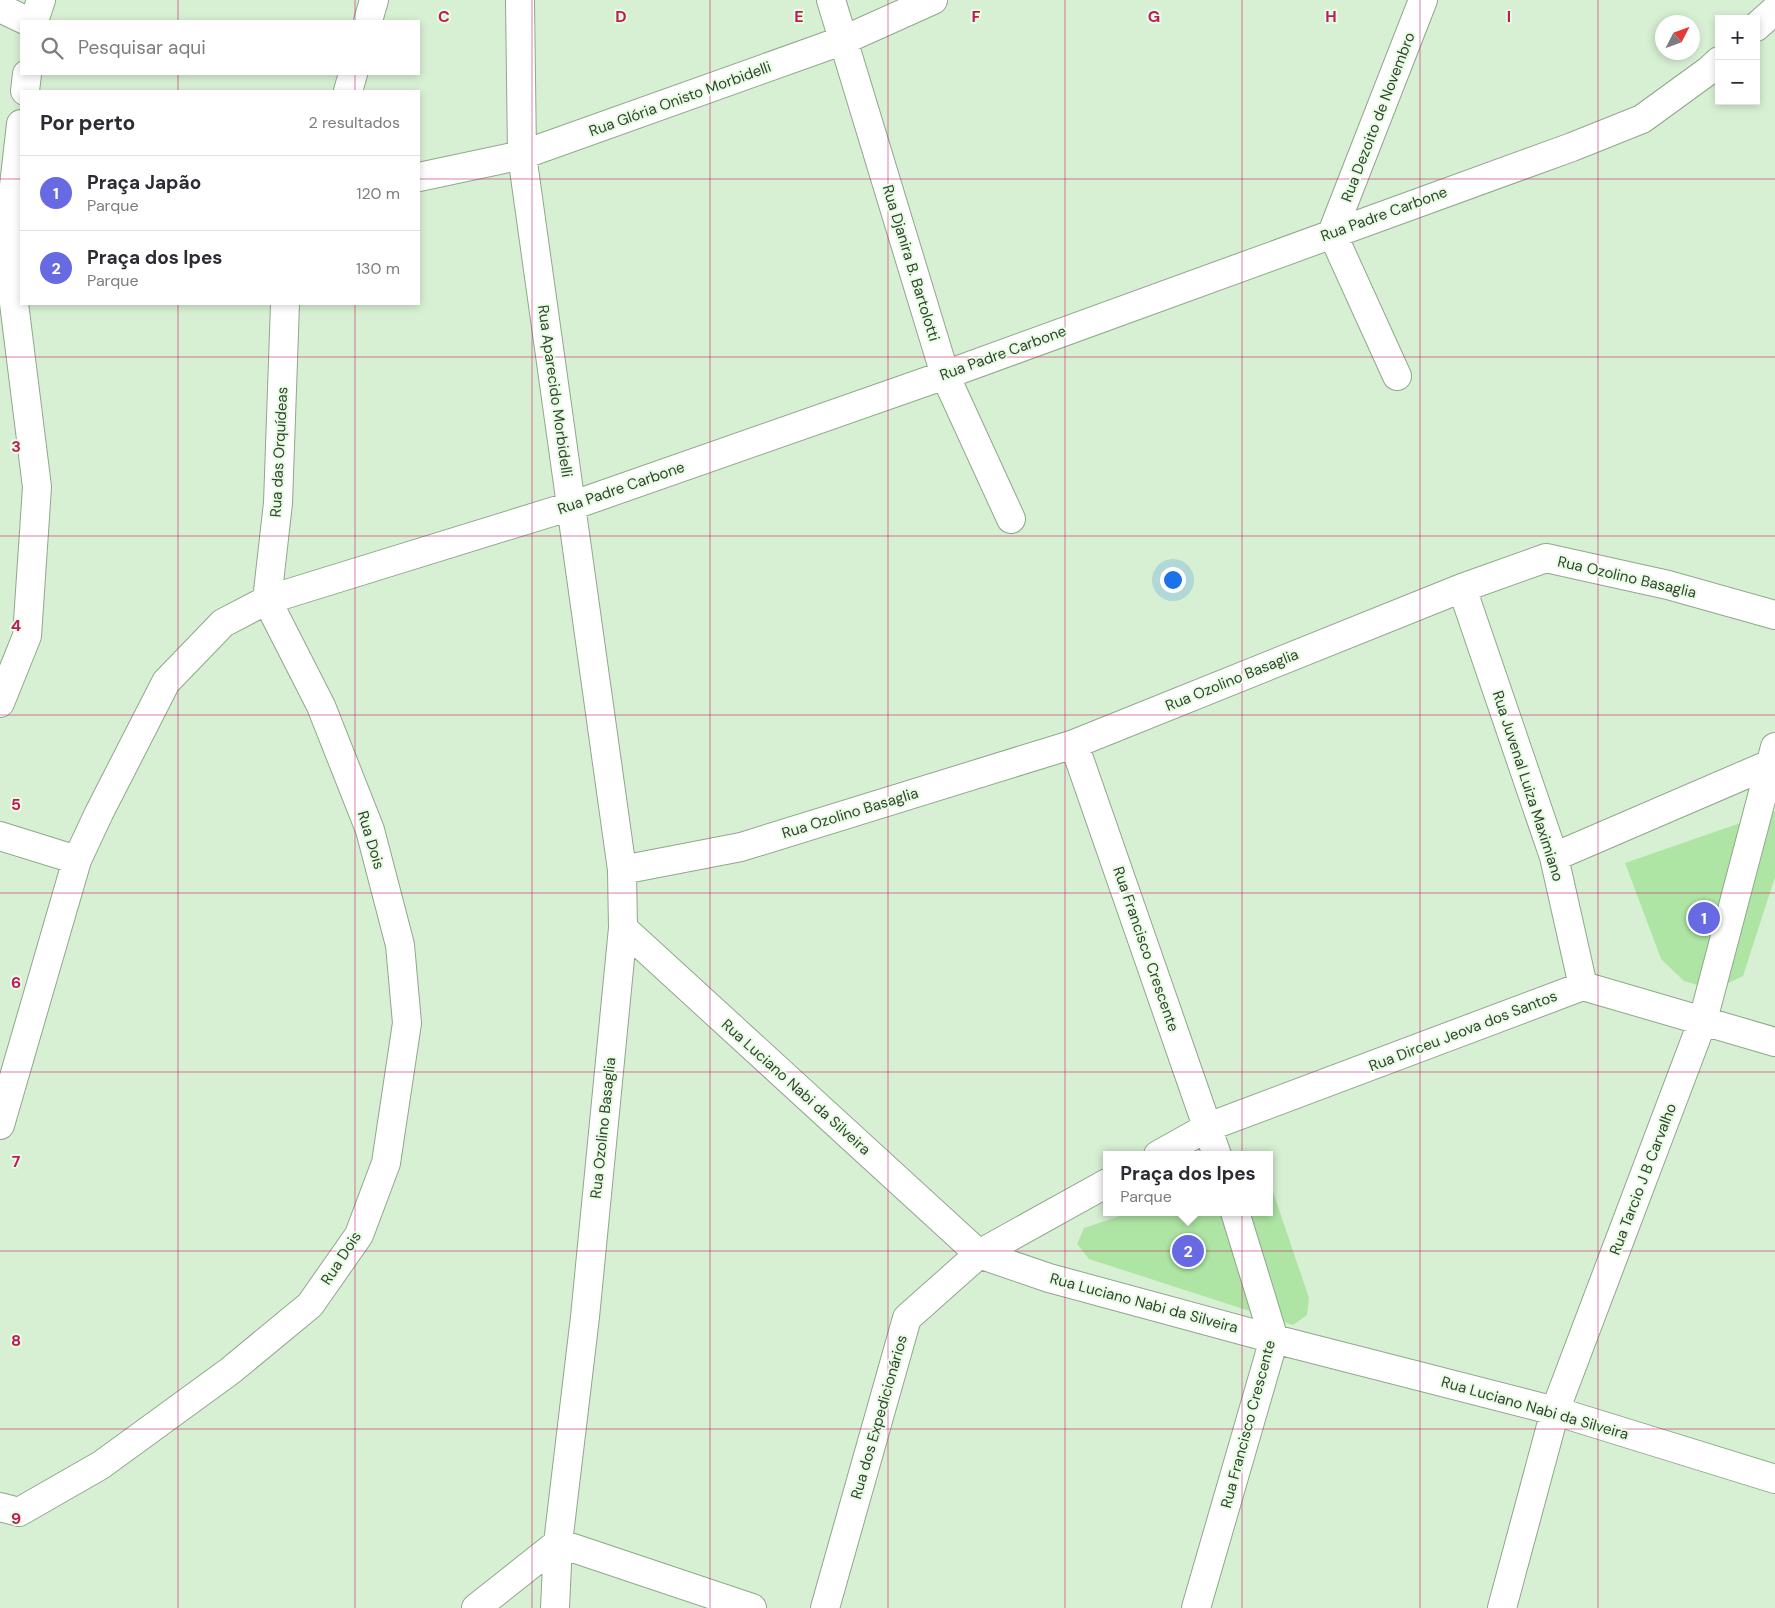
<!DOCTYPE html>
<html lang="pt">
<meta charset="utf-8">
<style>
body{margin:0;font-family:"DM Sans",sans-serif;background:#f2f2f3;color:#2b2b33}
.controls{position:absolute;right:15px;top:15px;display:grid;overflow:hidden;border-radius:0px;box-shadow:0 2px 8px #0003}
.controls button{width:45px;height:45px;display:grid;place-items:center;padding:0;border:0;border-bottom:1px solid #e1e1e2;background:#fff;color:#2b2b33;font:25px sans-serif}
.compass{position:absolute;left:1655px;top:15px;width:45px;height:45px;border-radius:50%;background:#fff;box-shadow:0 2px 8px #0003;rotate:48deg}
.you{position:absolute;left:1172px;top:579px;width:18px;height:18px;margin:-12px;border:4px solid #fff;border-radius:50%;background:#1a73e8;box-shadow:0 0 0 8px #1a73e833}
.badge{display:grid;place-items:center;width:32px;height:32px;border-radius:50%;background:#676ae3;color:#fff;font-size:16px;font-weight:700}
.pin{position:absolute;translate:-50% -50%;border:2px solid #fff;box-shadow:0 1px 5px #0006}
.popup{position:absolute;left:1103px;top:1151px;width:170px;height:65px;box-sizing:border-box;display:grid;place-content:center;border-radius:0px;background:#fff;filter:drop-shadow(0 1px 4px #0005);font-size:16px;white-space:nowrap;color:#7c7c81}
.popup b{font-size:19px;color:#2b2b33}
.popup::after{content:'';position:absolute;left:50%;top:100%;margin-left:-10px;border:10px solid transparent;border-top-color:#fff}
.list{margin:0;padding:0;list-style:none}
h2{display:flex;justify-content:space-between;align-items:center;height:65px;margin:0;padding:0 20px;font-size:21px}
h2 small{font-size:16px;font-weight:400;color:#7c7c81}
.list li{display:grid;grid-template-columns:32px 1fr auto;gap:15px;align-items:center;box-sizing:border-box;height:75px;padding:0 20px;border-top:1px solid #e1e1e2}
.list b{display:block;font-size:19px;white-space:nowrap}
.list p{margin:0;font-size:16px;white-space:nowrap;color:#7c7c81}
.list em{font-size:16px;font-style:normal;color:#7c7c81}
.icon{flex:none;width:28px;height:28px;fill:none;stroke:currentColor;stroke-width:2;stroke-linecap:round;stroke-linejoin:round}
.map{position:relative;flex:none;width:1775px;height:1608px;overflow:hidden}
.search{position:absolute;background:#fff;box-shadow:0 2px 8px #0003;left:20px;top:20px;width:400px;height:55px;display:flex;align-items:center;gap:12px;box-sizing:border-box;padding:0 18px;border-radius:0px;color:#7c7c81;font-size:19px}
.panel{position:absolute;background:#fff;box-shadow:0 2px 8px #0003;left:20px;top:90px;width:400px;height:215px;border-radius:0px}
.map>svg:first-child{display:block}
.green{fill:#aee5a4}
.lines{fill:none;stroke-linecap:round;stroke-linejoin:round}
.minor-casing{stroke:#90a78c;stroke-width:30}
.minor{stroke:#fff;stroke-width:28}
.grid{fill:none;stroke:#c2185b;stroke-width:1;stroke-opacity:0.55}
.labels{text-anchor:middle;stroke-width:4;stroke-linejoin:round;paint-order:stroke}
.street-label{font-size:15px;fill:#374035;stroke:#e5fde0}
.grid-label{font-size:16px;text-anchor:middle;font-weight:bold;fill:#c2185b;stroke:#e5fde0;stroke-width:4;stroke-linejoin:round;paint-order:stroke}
</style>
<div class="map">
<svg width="1775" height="1608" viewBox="0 0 1775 1608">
<rect width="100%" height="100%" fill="#d7f0d3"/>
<path class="green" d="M 1775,811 L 1775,877 L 1743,976 L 1714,990 L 1684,981 L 1661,959 L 1625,863 Z
M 1269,1185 L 1271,1186 L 1309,1298 L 1307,1315 L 1293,1325 L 1089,1259 L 1077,1244 L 1084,1228 L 1132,1212 L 1269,1212 Z"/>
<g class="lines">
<defs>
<path id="minor" d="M 520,0 L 522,155 L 622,870 L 623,928 L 585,1317 L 558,1543 L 555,1608
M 831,0 L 945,375 L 1011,519
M 0,8 L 27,21
M 34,21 L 41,0
M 368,21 L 374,0
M 1756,27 L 1775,10
M 25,91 L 27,74
M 348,91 L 353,74
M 419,177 L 522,155 L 844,40 L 933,0
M 1397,376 L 1332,233 L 1423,0
M 1462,588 L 1554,857 L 1583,986
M 267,600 L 278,503 L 285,304
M 0,703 L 27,636 L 37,487 L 7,247 L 21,124
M 1074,744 L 1217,1155
M 0,836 L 77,860
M 1554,857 L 1770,764
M 622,870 L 741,847 L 1074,744 L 1462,588 L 1546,558 L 1668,585 L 1775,615
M 623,928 L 979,1254 L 1049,1278 L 1274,1339 L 1555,1411 L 1775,1479
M 0,1125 L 77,860 L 99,813 L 166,682 L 223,623 L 267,600 L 571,506 L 945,375 L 1572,147 L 1642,119 L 1708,71 L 1719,61
M 1158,1155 L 1208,1127 L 1583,986 L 1775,1042
M 0,1507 L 19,1512 L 101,1465 L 230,1371 L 310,1305 L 359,1235 L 386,1163 L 407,1023 L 400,945 L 370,830 L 321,706 L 267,600
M 476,1608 L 558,1543 L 752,1608
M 825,1608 L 907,1318 L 979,1254 L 1107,1183
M 1196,1608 L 1274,1339 L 1235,1212
M 1502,1608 L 1555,1411 L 1703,1020 L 1775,747"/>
</defs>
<use href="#minor" class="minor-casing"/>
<use href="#minor" class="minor"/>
</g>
<path class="grid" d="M 178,0 L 178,21M 355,0 L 355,21M 532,0 L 532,1608M 710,0 L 710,1608M 888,0 L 888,1608M 1065,0 L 1065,1608M 1242,0 L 1242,1608M 1420,0 L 1420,1608M 1598,0 L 1598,1608M 178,74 L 178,91M 355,74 L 355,91M 0,179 L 21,179M 419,179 L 1775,179M 178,304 L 178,1608M 355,304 L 355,1608M 0,357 L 1775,357M 0,536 L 1775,536M 0,715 L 1775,715M 0,893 L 1775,893M 0,1072 L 1775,1072M 0,1251 L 1775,1251M 0,1429 L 1775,1429"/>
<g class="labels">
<g class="street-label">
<text transform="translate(680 99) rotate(-20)" y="5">Rua Glória Onisto Morbidelli</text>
<text transform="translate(1378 117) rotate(-69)" y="5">Rua Dezoito de Novembro</text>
<text transform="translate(1384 214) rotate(-20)" y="5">Rua Padre Carbone</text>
<text transform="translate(911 263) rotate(73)" y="5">Rua Djanira B. Bartolotti</text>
<text transform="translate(1003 353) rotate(-20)" y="5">Rua Padre Carbone</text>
<text transform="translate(555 391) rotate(82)" y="5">Rua Aparecido Morbidelli</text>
<text transform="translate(279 452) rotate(-87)" y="5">Rua das Orquídeas</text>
<text transform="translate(621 488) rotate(-19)" y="5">Rua Padre Carbone</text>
<text transform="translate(1627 577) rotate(13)" y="5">Rua Ozolino Basaglia</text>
<text transform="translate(1232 680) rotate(-22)" y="5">Rua Ozolino Basaglia</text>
<text transform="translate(1528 786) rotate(72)" y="5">Rua Juvenal Luiza Maximiano</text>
<text transform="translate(850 813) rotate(-17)" y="5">Rua Ozolino Basaglia</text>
<text transform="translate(371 840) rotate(73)" y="5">Rua Dois</text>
<text transform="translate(1146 949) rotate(71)" y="5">Rua Francisco Crescente</text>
<text transform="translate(1463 1031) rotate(-21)" y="5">Rua Dirceu Jeova dos Santos</text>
<text transform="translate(796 1087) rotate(42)" y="5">Rua Luciano Nabi da Silveira</text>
<text transform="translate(603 1128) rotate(-84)" y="5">Rua Ozolino Basaglia</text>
<text transform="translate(1643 1179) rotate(-69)" y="5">Rua Tarcio J B Carvalho</text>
<text transform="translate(341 1258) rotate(-57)" y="5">Rua Dois</text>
<text transform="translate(1144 1303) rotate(15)" y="5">Rua Luciano Nabi da Silveira</text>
<text transform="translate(1535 1408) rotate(16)" y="5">Rua Luciano Nabi da Silveira</text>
<text transform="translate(879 1417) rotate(-74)" y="5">Rua dos Expedicionários</text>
<text transform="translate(1248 1424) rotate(-75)" y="5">Rua Francisco Crescente</text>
</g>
</g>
<g class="grid-label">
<text x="444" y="22">C</text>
<text x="621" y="22">D</text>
<text x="799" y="22">E</text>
<text x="976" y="22">F</text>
<text x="1154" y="22">G</text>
<text x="1331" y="22">H</text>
<text x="1509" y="22">I</text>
<text x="16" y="452">3</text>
<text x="16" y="631">4</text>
<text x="16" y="810">5</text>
<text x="16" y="988">6</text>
<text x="16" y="1167">7</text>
<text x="16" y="1346">8</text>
<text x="16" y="1524">9</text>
</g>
</svg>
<div class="controls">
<button>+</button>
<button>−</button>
</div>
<svg class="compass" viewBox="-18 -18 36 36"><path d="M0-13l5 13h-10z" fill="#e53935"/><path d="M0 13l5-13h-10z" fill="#7c7c81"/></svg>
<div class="you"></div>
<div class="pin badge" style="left:1704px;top:918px">1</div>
<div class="pin badge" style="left:1188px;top:1251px">2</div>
<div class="popup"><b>Praça dos Ipes</b>Parque</div>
<div class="search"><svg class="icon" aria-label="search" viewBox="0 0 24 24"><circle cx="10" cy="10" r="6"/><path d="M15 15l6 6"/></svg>Pesquisar aqui</div>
<section class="panel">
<h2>Por perto<small>2 resultados</small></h2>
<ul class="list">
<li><span class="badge">1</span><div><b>Praça Japão</b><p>Parque</p></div><em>120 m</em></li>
<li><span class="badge">2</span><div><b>Praça dos Ipes</b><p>Parque</p></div><em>130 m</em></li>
</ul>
</section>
</div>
